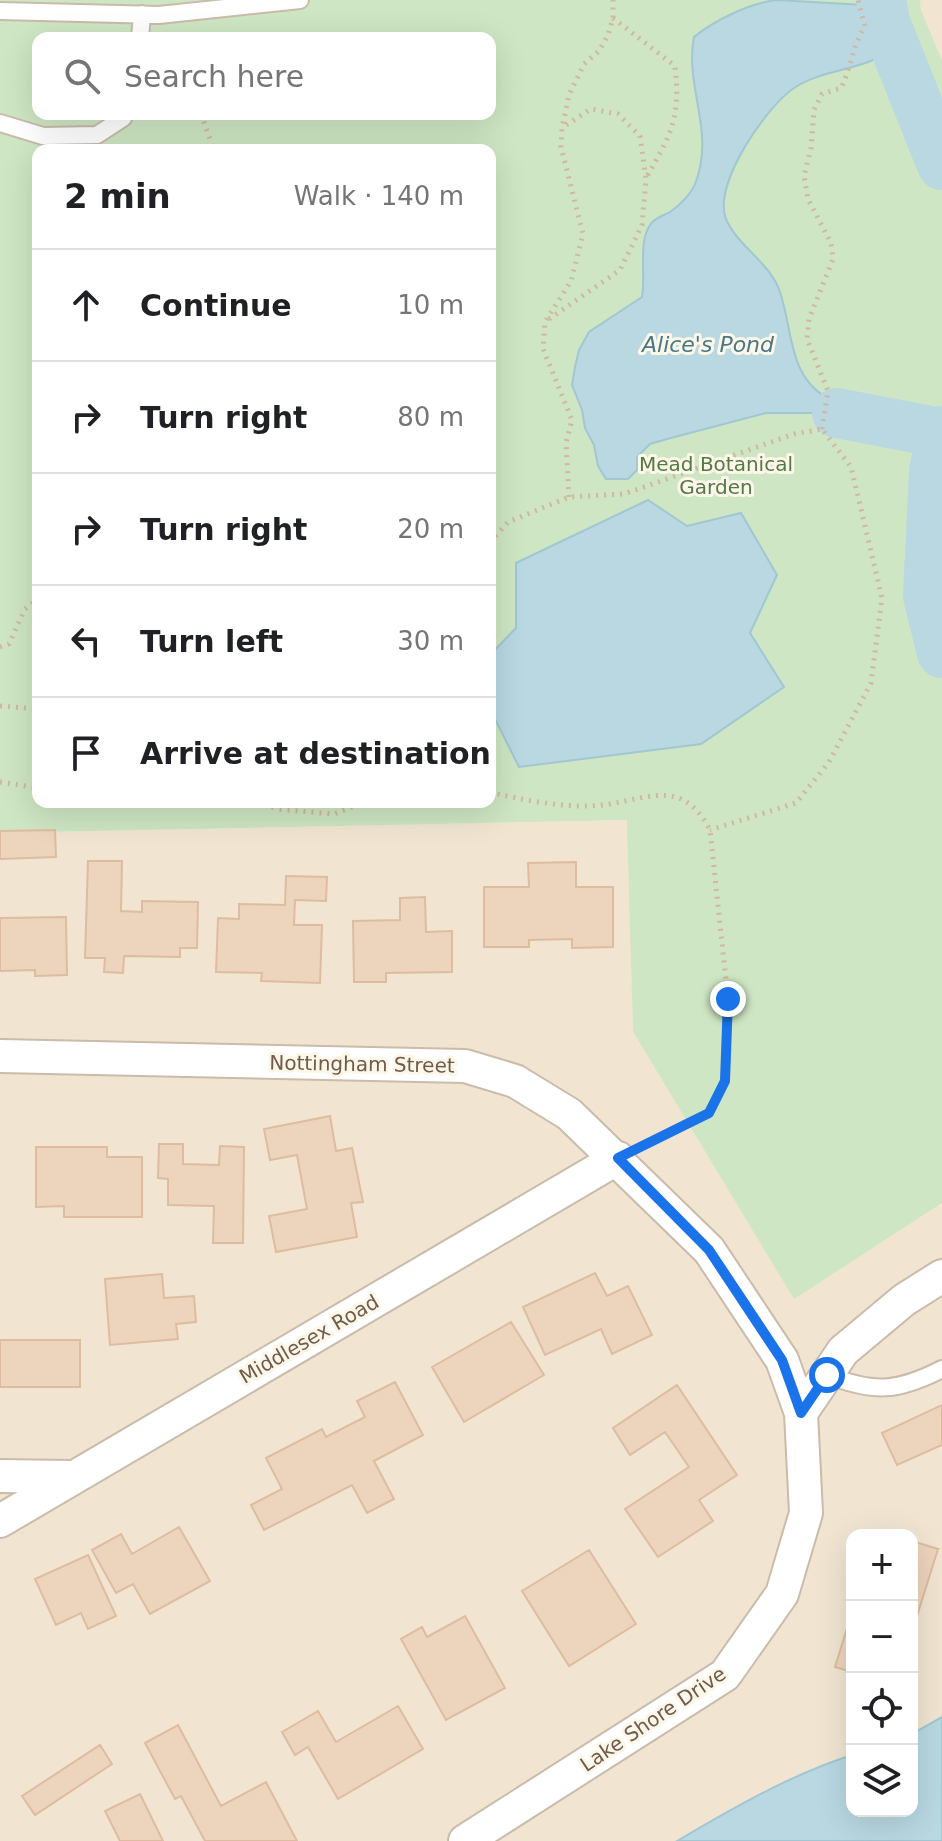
<!DOCTYPE html>
<meta charset="utf-8">
<style>
body{margin:0;font-family:"DejaVu Sans",sans-serif;background:#f2f2f2;color:#202124}
.controls{position:absolute;right:24px;bottom:24px;display:grid;overflow:hidden;border-radius:16px;box-shadow:0 8px 32px #0002}
.controls button{width:72px;height:72px;display:grid;place-items:center;padding:0;border:0;border-bottom:2px solid #e0e0e0;background:#fff;color:#202124;font:40px sans-serif}
.stop{position:absolute;width:24px;height:24px;margin:-18px;border:6px solid #1a73e8;border-radius:50%;background:#fff}
.stop.end{background:#1a73e8;border-color:#fff;box-shadow:0 2px 8px #0008}
.list{margin:0;padding:0;list-style:none}
h2{display:flex;justify-content:space-between;align-items:center;height:104px;margin:0;padding:0 32px;font-size:34px}
h2 small{font-size:26px;font-weight:400;color:#757577}
.list li{display:grid;grid-template-columns:52px 1fr auto;gap:24px;align-items:center;box-sizing:border-box;height:112px;padding:0 32px;border-top:2px solid #e0e0e0}
.list b{display:block;font-size:30px;white-space:nowrap}
.list em{font-size:26px;font-style:normal;color:#757577}
.icon{flex:none;width:44px;height:44px;fill:none;stroke:currentColor;stroke-width:2;stroke-linecap:round;stroke-linejoin:round}
.map{position:relative;flex:none;width:942px;height:1841px;overflow:hidden}
.search{position:absolute;background:#fff;box-shadow:0 8px 32px #0002;left:32px;top:32px;width:464px;height:88px;display:flex;align-items:center;gap:20px;box-sizing:border-box;padding:0 28px;border-radius:16px;color:#757577;font-size:30px}
.panel{position:absolute;background:#fff;box-shadow:0 8px 32px #0002;left:32px;top:144px;width:464px;height:664px;border-radius:16px}
.map>svg:first-child{display:block}
.residential{fill:#f1e5d2;fill-rule:evenodd}
.green{fill:#cee6c3;fill-rule:evenodd}
.water{fill:#b9d8e2;stroke:#a0c7d2;stroke-width:2}
.lines{fill:none;stroke-linecap:round;stroke-linejoin:round}
.river{stroke:#b9d8e2;stroke-width:50}
.building{fill:#edd4bd;stroke:#debc9f;stroke-width:2}
.lane-casing{stroke:#cabbaa;stroke-width:20}
.street-casing{stroke:#cabbaa;stroke-width:36}
.path{stroke:#d1b7a0;stroke-width:5;stroke-dasharray:2 6;stroke-linecap:butt}
.lane{stroke:#fff;stroke-width:16}
.street{stroke:#fff;stroke-width:32}
.route{stroke:#1a73e8;stroke-width:10}
.labels{text-anchor:middle;stroke-width:6;stroke-linejoin:round;paint-order:stroke}
.park-label{font-size:20px;fill:#537a47;stroke:#fdf7e9}
.street-label{font-size:20px;fill:#705b4b;stroke:#fdf7e9}
.water-label{font-size:22px;font-style:italic;fill:#4b7888;stroke:#fdf7e9}
</style>
<div class="map">
<svg width="942" height="1841" viewBox="0 0 942 1841">
<rect width="100%" height="100%" fill="#faf3e3"/>
<path class="residential" d="M 920,0 L 942,0 L 942,60 L 921,10 Z
M 628,820 L 633,1032 L 794,1298 L 942,1203 L 942,1841 L 0,1841 L 0,833 ZM 852,1535 L 912,1535 L 912,1811 L 852,1811 Z"/>
<path class="green" d="M 0,0 L 920,0 L 921,10 L 942,60 L 942,1203 L 794,1299 L 633,1032 L 627,820 L 0,833 ZM 38,38 L 490,38 L 490,114 L 38,114 ZM 38,150 L 490,150 L 490,802 L 38,802 Z"/>
<path class="water" d="M 777,0 L 882,6 L 895,47 C 864,72 826,67 794,88 C 766,107 712,185 726,219 C 738,247 770,262 780,292 C 794,334 787,379 834,402 L 837,413 L 766,413 L 667,439 L 650,444 L 637,457 L 637,470 L 628,479 L 606,479 L 598,466 L 594,445 L 585,428 L 582,410 L 572,385 L 575,367 L 579,350 L 589,332 L 642,297 C 646,275 638,242 650,225 C 655,217 663,216 670,212 C 679,206 691,194 695,184 C 716,132 684,86 694,37 C 715,20 750,3 777,0 Z
M 648,500 L 687,526 L 741,513 L 777,575 L 750,633 L 784,687 L 701,744 L 519,767 L 490,709 L 490,655 L 516,628 L 516,563 Z
M 942,1717 L 942,1841 L 677,1841 C 733,1808 790,1775 852,1755 L 852,1811 L 912,1811 L 912,1734 Z"/>
<g class="lines">
<path class="river" d="M 881,0 L 885,22 L 942,165
M 837,413 L 941,433
M 942,431 L 934,471 L 928,596 L 942,653"/>
</g>
<path class="building" d="M 55,830 L 56,857 L 0,859 L 0,831 Z
M 88,861 L 122,861 L 121,911 L 142,912 L 142,901 L 198,902 L 197,948 L 180,948 L 180,957 L 124,956 L 123,973 L 104,972 L 105,958 L 85,958 Z
M 576,862 L 576,887 L 613,887 L 613,947 L 572,948 L 572,939 L 529,940 L 529,947 L 484,947 L 484,887 L 529,887 L 528,863 Z
M 286,876 L 327,877 L 326,901 L 295,900 L 294,925 L 322,925 L 320,983 L 261,981 L 262,973 L 216,972 L 218,918 L 239,919 L 239,904 L 285,905 Z
M 425,897 L 426,932 L 452,931 L 452,972 L 386,973 L 386,982 L 354,982 L 353,921 L 400,920 L 400,898 Z
M 66,917 L 67,975 L 35,976 L 35,970 L 0,971 L 0,918 Z
M 330,1116 L 336,1151 L 352,1148 L 363,1202 L 351,1203 L 357,1237 L 276,1252 L 269,1216 L 307,1209 L 297,1155 L 270,1160 L 264,1129 Z
M 159,1144 L 183,1144 L 183,1164 L 219,1165 L 220,1146 L 244,1147 L 243,1243 L 213,1243 L 214,1206 L 168,1205 L 168,1179 L 158,1178 Z
M 36,1147 L 107,1147 L 107,1157 L 142,1157 L 142,1217 L 64,1217 L 64,1206 L 36,1207 Z
M 595,1273 L 607,1296 L 628,1286 L 652,1335 L 612,1354 L 601,1329 L 545,1355 L 523,1307 Z
M 162,1274 L 164,1298 L 194,1296 L 196,1322 L 176,1324 L 178,1339 L 110,1345 L 105,1279 Z
M 511,1322 L 544,1375 L 464,1422 L 432,1367 Z
M 0,1340 L 80,1340 L 80,1387 L 0,1387 Z
M 395,1382 L 423,1435 L 374,1461 L 394,1499 L 367,1513 L 352,1485 L 264,1530 L 251,1505 L 282,1489 L 266,1458 L 322,1429 L 326,1437 L 365,1417 L 357,1401 Z
M 677,1385 L 737,1475 L 699,1500 L 713,1521 L 658,1557 L 625,1509 L 689,1467 L 665,1432 L 630,1455 L 613,1428 Z
M 942,1405 L 942,1445 L 897,1465 L 882,1433 Z
M 179,1527 L 210,1581 L 150,1614 L 133,1584 L 116,1593 L 92,1550 L 121,1534 L 132,1554 Z
M 912,1541 L 938,1549 L 912,1632 Z
M 589,1550 L 636,1624 L 569,1666 L 522,1591 Z
M 88,1555 L 116,1616 L 88,1629 L 81,1613 L 56,1625 L 35,1579 Z
M 852,1612 L 852,1672 L 835,1667 Z
M 465,1616 L 505,1688 L 446,1720 L 401,1639 L 422,1627 L 427,1637 Z
M 398,1706 L 423,1749 L 338,1799 L 308,1747 L 295,1755 L 282,1732 L 318,1711 L 336,1742 Z
M 178,1725 L 221,1806 L 266,1782 L 297,1841 L 205,1841 L 181,1796 L 175,1799 L 145,1743 Z
M 100,1745 L 112,1764 L 35,1815 L 22,1796 Z
M 140,1794 L 163,1841 L 120,1841 L 105,1811 Z"/>
<g class="lines">
<defs>
<path id="lane" d="M 0,11 L 159,15 L 300,0
M 140,38 L 142,14
M 0,123 L 43,136 L 97,135 L 123,118 L 125,114
M 827,1375 C 874,1393 897,1392 942,1369"/>
<path id="street" d="M 0,1056 L 465,1066 L 515,1081 L 569,1114 L 709,1250 L 782,1360 L 801,1413 L 806,1513 L 782,1594 L 725,1675 L 465,1841
M 801,1413 L 843,1351 L 904,1300 L 942,1276
M 0,1476 L 72,1477
M 0,1521 L 618,1158"/>
</defs>
<use href="#lane" class="lane-casing"/>
<use href="#street" class="street-casing"/>
<path class="path" d="M 613,18 L 675,66 C 681,117 671,135 646,178
M 201,114 L 214,150
M 549,319 L 620,270 L 642,225 L 646,179 L 640,136 L 618,114 L 591,109 L 563,127
M 822,429 L 828,391 L 807,339 L 809,319 L 833,259 L 831,243 L 808,199 L 804,176 L 811,148 L 814,110 L 822,94 L 841,88 C 852,66 851,49 865,26 L 858,0
M 569,497 L 566,443 L 572,420 L 543,349 L 545,322 L 571,281 L 583,234 L 561,147 L 562,128 L 569,95 L 584,64 L 599,51 L 608,35 L 613,18 L 613,0
M 490,542 L 508,522 L 569,497 L 624,494 L 794,434 L 822,429 L 851,467 L 882,598 L 871,683 L 829,762 L 796,803 L 710,830
M 0,647 L 9,644 L 25,609 L 38,599
M 0,706 L 38,709
M 0,782 L 38,788
M 490,792 C 516,799 562,807 589,806 C 640,805 679,771 710,830 L 728,999 L 725,1081 L 709,1113 L 644,1146
M 266,802 L 275,809 L 334,814 L 365,802"/>
<use href="#lane" class="lane"/>
<use href="#street" class="street"/>
</g>
<g class="lines">
<path class="route" d="M 728,999 L 725,1081 L 709,1113 L 618,1158 L 709,1250 L 782,1360 L 801,1413 L 827,1375"/>
</g>
<g class="labels">
<g class="park-label">
<text x="716" y="471">Mead Botanical<tspan x="716" dy="23">Garden</tspan></text>
</g>
<g class="street-label">
<text transform="translate(362 1064) rotate(1)" y="7">Nottingham Street</text>
<text transform="translate(309 1339) rotate(-30)" y="7">Middlesex Road</text>
<text transform="translate(653 1719) rotate(-34)" y="7">Lake Shore Drive</text>
</g>
<g class="water-label">
<text x="708" y="352">Alice's Pond</text>
</g>
</g>
</svg>
<div class="controls">
<button>+</button>
<button>−</button>
<button><svg class="icon" aria-label="locate" viewBox="0 0 24 24"><circle cx="12" cy="12" r="6"/><path d="M12 2v4M12 18v4M2 12h4M18 12h4"/></svg></button>
<button><svg class="icon" aria-label="layers" viewBox="0 0 24 24"><path d="M12 4l9 5-9 5-9-5zM3 14l9 5 9-5"/></svg></button>
</div>
<div class="stop" style="left:827px;top:1375px"></div>
<div class="stop end" style="left:728px;top:999px"></div>
<div class="search"><svg class="icon" aria-label="search" viewBox="0 0 24 24"><circle cx="10" cy="10" r="6"/><path d="M15 15l6 6"/></svg>Search here</div>
<section class="panel">
<h2>2 min<small>Walk · 140 m</small></h2>
<ul class="list">
<li><svg class="icon" aria-label="ahead" viewBox="0 0 24 24"><path d="M12 20V5M6 11l6-6 6 6"/></svg><div><b>Continue</b></div><em>10 m</em></li>
<li><svg class="icon" aria-label="right" viewBox="0 0 24 24"><path d="M7 20v-9h11M14 6l5 5-5 5"/></svg><div><b>Turn right</b></div><em>80 m</em></li>
<li><svg class="icon" aria-label="right" viewBox="0 0 24 24"><path d="M7 20v-9h11M14 6l5 5-5 5"/></svg><div><b>Turn right</b></div><em>20 m</em></li>
<li><svg class="icon" aria-label="left" viewBox="0 0 24 24"><path d="M17 20v-9H6M10 6l-5 5 5 5"/></svg><div><b>Turn left</b></div><em>30 m</em></li>
<li><svg class="icon" aria-label="arrive" viewBox="0 0 24 24"><path d="M6 21V4h12l-3 4 3 4H6"/></svg><div><b>Arrive at destination</b></div></li>
</ul>
</section>
</div>
